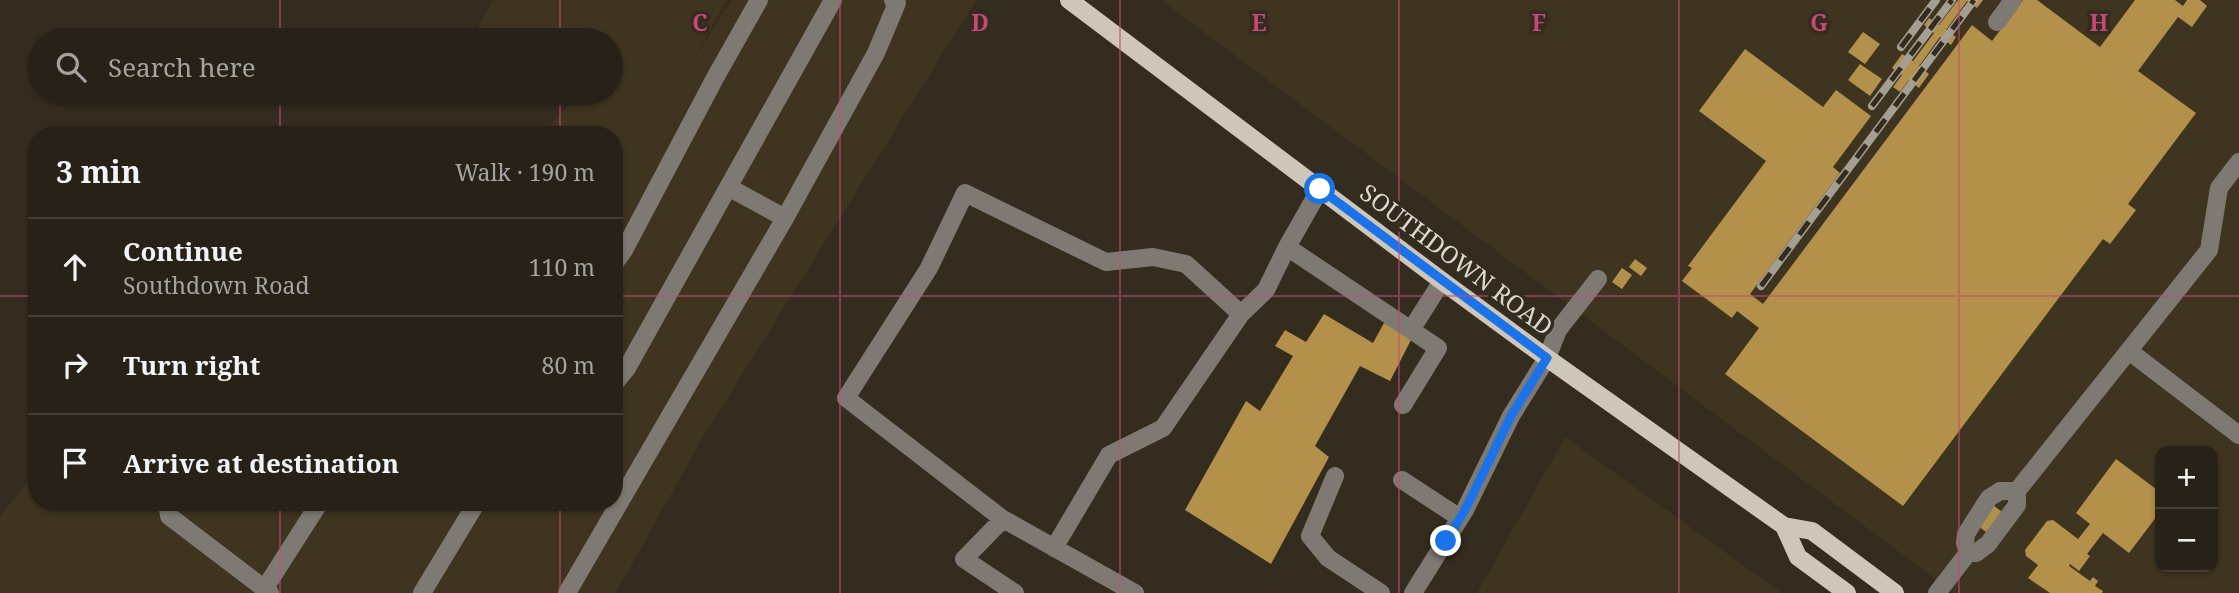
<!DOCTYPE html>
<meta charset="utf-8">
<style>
body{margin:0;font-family:"Noto Serif",serif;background:#2f2920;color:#f1f3f6}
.controls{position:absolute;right:21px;bottom:21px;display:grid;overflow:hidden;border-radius:14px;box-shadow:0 2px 5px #0004}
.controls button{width:63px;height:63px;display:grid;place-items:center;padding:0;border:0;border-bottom:2px solid #433e36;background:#272117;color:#f1f3f6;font:35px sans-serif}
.stop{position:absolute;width:21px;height:21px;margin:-16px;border:5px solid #1a73e8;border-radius:50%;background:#fff}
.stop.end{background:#1a73e8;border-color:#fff;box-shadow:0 2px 7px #0008}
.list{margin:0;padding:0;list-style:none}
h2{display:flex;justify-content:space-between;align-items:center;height:91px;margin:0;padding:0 28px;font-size:30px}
h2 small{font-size:23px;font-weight:400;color:#a4a3a1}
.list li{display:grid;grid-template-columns:46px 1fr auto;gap:21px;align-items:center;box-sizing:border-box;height:98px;padding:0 28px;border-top:2px solid #433e36}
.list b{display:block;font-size:26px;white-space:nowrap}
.list p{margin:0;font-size:23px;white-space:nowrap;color:#a4a3a1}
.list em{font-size:23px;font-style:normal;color:#a4a3a1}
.icon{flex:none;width:38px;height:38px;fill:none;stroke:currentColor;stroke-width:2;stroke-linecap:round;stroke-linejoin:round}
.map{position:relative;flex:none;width:2239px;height:593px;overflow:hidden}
.search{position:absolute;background:#272117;box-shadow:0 2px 5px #0004;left:28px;top:28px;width:595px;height:77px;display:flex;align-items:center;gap:18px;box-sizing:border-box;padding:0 24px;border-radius:38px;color:#a4a3a1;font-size:26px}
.panel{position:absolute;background:#272117;box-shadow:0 2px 5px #0004;left:28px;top:126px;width:595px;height:385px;border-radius:28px}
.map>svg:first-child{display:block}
.built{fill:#3e341f;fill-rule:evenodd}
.building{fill:#b4914a}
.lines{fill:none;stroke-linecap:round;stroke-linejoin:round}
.minor{stroke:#7e7a73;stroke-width:18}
.major{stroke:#cec6b8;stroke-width:18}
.rail-casing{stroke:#a49e93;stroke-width:8}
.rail{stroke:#342c1f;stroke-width:5;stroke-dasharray:16;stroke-linecap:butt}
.route{stroke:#1a73e8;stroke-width:9}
.grid{fill:none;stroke:#c94878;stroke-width:2;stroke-opacity:0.55}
.labels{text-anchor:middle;stroke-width:7;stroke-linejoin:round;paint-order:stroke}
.street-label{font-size:24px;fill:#ded9d0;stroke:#342c1f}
.grid-label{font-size:23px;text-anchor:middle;font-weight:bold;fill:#c94878;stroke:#342c1f;stroke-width:7;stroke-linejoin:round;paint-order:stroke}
</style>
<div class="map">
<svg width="2239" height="593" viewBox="0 0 2239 593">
<rect width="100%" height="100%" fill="#342c1f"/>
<path class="built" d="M 493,0 L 727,0 L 691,64 L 731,0 L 976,0 L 703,437 L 616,593 L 0,593 L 0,516 L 37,470 L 37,502 L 614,502 L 614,135 L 541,135 L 575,98 L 566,93 L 611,93 L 611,40 L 471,40 Z
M 1161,0 L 2239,0 L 2239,593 L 1954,593 ZM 2160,451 L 2213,451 L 2213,567 L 2160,567 Z
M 1565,437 L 1782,593 L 1477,593 Z"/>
<path class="building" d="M 1958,0 L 1983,0 L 1977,8 L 1967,1 L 1946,30 L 1956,37 L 1951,45 L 1940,37 L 1919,66 L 1929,74 L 1919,88 L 1909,80 L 1900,92 L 1893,87 L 1902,75 L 1892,68 L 1902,54 L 1913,61 L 1934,33 L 1924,25 L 1929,18 L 1939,25 Z
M 2023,0 L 2037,0 L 2100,47 L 2135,0 L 2175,0 L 2183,6 L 2187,0 L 2200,0 L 2207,6 L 2192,27 L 2178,17 L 2138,71 L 2196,113 L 2128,204 L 2136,210 L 2110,244 L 2103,239 L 1903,506 L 1725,374 L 1759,328 L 1737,311 L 1732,318 L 1682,281 L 1692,268 L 1688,266 L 1766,161 L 1699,111 L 1745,49 L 1823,107 L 1836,90 L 1871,116 L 1833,167 L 1840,173 L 1750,294 L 1763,304 L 1972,25 L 1992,41 Z
M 1863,32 L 1880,44 L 1865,64 L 1848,52 Z
M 1860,64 L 1882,79 L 1870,96 L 1848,80 Z
M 1635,259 L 1647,268 L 1641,276 L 1629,267 Z
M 1622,268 L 1632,275 L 1622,289 L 1612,282 Z
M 1324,314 L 1373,343 L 1384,323 L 1412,338 L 1390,381 L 1360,366 L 1315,446 L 1329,457 L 1271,564 L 1185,510 L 1246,401 L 1260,411 L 1293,356 L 1275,346 L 1285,330 L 1306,342 Z
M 2116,459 L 2160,492 L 2160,512 L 2129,553 L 2103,533 L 2087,554 L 2090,556 L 2079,571 L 2070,564 L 2069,566 L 2090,581 L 2093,577 L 2098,581 L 2095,586 L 2103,591 L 2102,593 L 2050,593 L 2028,578 L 2038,565 L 2026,556 L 2025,550 L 2047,521 L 2053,520 L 2078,539 L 2090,524 L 2076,513 Z
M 1993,505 L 2002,512 L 1986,532 L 1977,525 Z"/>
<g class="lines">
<path class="minor" d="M 1997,22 L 2013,0
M 728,187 L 785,218
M 1320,189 L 1287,247 L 1411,330 L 1442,281
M 614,264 L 624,250 L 715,78 L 759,0
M 1241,314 L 1266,290 L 1287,247
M 2129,351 L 2239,435
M 614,384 L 627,368 L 833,0
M 1403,405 L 1438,348 L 1411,330
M 1335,476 L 1310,536 L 1328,558 L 1381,593
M 1402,480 L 1460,518
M 167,502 L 169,516 L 270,593
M 1004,520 L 846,398 L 929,268 L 965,193 L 1106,262 L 1153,257 L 1186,264 L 1241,314 L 1163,428 L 1109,455 L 1054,548
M 1968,553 L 1965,543 L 1966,534 L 1989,498 L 2000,491 L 2017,491
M 265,588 L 320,502
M 422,593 L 477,502
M 567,593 L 785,218 L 876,53 L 897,3 L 893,0
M 1015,593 L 964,559 L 1003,519 L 1135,593
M 1413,593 L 1465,510 L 1511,416 L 1547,358 L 1558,330 L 1598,279
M 1937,593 L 1968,553 L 1976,553 L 1988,544 L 2017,505 L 2017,491 L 2209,250 L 2219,188 L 2239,162"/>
<path class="major" d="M 1069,0 L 1442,281 L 1547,358 L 1784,526 L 1812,531 L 1895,593
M 1784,526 L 1798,557 L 1847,593"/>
<defs>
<path id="rail" d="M 1901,47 L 1936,0
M 1872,106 L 1952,0
M 1761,286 L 1974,0"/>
</defs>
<use href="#rail" class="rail-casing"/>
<use href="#rail" class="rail"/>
</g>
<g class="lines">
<path class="route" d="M 1320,189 L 1547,358 L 1511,416 L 1465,510 L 1446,541"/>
</g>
<path class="grid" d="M 280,0 L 280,40M 560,0 L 560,40M 840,0 L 840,593M 1120,0 L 1120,593M 1399,0 L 1399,593M 1679,0 L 1679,593M 1959,0 L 1959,593M 280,93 L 280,135M 560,93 L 560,135M 0,296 L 37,296M 614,296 L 2239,296M 280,502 L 280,593M 560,502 L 560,593"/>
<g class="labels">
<g class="street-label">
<text transform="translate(1456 260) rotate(37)" y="8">SOUTHDOWN ROAD</text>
</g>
</g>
<g class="grid-label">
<text x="700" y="31">C</text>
<text x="980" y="31">D</text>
<text x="1259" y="31">E</text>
<text x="1539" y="31">F</text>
<text x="1819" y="31">G</text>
<text x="2099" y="31">H</text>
</g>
</svg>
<div class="controls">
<button>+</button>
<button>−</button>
</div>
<div class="stop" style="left:1320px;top:189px"></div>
<div class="stop end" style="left:1446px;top:541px"></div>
<div class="search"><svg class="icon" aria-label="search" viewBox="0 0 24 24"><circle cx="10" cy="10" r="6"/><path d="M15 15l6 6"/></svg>Search here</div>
<section class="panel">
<h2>3 min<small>Walk · 190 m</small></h2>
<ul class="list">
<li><svg class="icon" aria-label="ahead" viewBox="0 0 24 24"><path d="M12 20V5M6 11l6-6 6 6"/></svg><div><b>Continue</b><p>Southdown Road</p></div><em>110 m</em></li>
<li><svg class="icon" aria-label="right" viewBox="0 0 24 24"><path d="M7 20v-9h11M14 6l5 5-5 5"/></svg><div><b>Turn right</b></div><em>80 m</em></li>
<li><svg class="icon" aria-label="arrive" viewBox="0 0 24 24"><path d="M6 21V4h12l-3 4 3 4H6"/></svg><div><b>Arrive at destination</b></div></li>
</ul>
</section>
</div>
